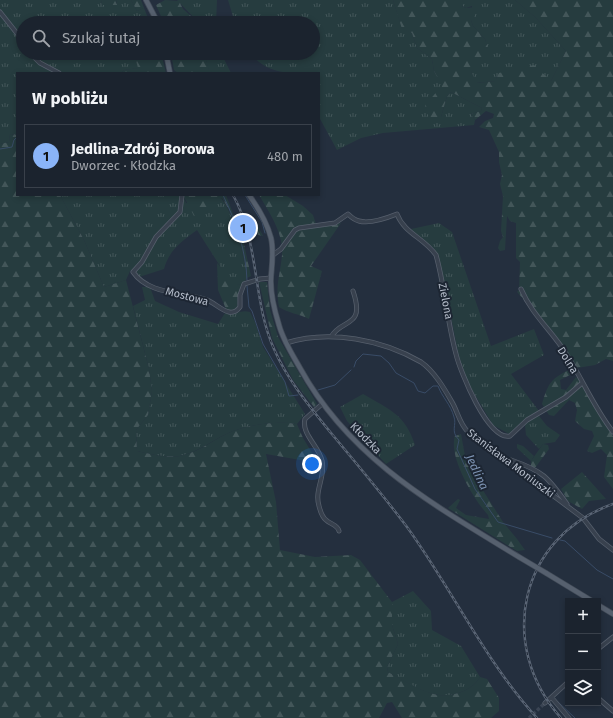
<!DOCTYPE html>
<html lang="pl">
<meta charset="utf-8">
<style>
body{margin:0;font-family:"Fira Sans",sans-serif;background:#242b36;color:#f1f3f6}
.controls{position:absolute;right:12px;bottom:12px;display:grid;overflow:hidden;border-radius:0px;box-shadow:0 2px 6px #0003}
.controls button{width:36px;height:36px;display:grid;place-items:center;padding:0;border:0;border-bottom:1px solid #39404a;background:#1b232e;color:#f1f3f6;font:20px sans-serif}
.you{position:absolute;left:312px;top:464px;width:14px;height:14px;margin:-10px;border:3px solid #fff;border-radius:50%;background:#1a73e8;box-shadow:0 0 0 6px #1a73e833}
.badge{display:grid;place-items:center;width:26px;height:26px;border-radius:50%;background:#8ab4f8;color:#111;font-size:13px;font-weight:700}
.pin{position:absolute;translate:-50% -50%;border:2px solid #fff;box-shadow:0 1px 4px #0006}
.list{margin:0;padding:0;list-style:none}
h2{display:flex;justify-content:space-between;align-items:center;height:52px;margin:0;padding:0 16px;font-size:17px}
h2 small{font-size:13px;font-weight:400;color:#a0a4aa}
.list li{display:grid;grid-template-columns:26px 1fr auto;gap:12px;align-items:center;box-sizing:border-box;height:64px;margin:0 8px 8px;padding:0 8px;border:1px solid #39404a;border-radius:0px}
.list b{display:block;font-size:15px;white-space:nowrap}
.list p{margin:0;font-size:13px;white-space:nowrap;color:#a0a4aa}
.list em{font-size:13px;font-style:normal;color:#a0a4aa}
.icon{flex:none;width:22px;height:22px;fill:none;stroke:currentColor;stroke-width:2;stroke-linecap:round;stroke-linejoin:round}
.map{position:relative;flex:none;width:613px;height:718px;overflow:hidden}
.search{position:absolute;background:#1b232e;box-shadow:0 2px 6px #0003;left:16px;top:16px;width:304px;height:44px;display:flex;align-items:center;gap:10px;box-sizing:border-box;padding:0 14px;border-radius:22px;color:#a0a4aa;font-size:15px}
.panel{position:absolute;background:#1b232e;box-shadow:0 2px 6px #0003;left:16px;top:72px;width:304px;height:124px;border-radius:0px}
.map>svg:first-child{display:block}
.grass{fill:url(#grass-tufts)}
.forest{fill:url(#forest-firs)}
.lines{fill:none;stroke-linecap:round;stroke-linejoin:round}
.stream{stroke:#394c67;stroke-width:1}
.minor-tunnel{stroke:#3a4453;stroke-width:3.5;stroke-dasharray:3.5 2;stroke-linecap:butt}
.minor-casing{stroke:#565f6c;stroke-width:5}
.major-casing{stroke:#414a57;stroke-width:6}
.minor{stroke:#38414e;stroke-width:3.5}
.major{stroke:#56606e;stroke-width:4.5}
.rail-casing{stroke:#5a6575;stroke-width:2.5}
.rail{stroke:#1d2633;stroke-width:1;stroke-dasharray:3;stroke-linecap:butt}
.major-bridge-casing{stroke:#414a57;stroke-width:6;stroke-linecap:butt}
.major-bridge{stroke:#56606e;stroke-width:4.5}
.labels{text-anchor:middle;stroke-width:4;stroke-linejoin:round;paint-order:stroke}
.street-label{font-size:11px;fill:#b4bcc9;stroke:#1d2633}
.water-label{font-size:12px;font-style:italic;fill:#7c92b1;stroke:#1d2633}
</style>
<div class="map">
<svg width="613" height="718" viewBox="0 0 613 718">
<defs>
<pattern id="grass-tufts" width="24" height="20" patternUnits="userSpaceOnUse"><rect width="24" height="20" fill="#263c3f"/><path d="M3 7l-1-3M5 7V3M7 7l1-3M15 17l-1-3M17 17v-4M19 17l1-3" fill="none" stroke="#435659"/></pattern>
<pattern id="forest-firs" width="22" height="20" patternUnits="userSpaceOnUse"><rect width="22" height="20" fill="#263c3f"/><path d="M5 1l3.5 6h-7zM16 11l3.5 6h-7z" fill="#435659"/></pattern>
</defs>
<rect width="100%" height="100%" fill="#242f3e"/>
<path class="grass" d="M 0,0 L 101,0 L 102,5 L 117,4 L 116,0 L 131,0 L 137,11 L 144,8 L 150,23 L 23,23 L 23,53 L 134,53 L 139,68 L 124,70 L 121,73 L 17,73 L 17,135 L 10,134 L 9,142 L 0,144 Z
M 177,0 L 217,0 L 216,23 L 199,23 Z
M 228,0 L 393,0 L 402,28 L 412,33 L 417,48 L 432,59 L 434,71 L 443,86 L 436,95 L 441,117 L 447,96 L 451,92 L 482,108 L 481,111 L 471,114 L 475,120 L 474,125 L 383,133 L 361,138 L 337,150 L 319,117 L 319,73 C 292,73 269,76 250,53 L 313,53 L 313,23 L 235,23 Z
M 463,0 L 515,0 L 535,17 L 566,51 L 551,81 L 497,76 L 496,81 L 476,83 L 471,72 L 488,51 L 485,39 L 473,26 L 471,20 L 472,6 L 466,8 L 461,5 Z
M 204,53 L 221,53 L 231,73 L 215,73 L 209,71 Z
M 60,195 L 183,195 L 186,203 L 221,198 C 237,220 242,251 247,278 L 242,285 L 231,284 L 224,279 L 220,266 L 197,230 C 182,241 169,250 164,269 L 139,277 L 135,268 L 130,271 L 126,280 L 104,287 L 84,240 Z
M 439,223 L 452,232 L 491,346 L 534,329 L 544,355 L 511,374 L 539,411 L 523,421 L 509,434 L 493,425 L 468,383 L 459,357 L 441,267 L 434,249 L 411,229 Z
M 142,287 L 150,287 L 155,301 L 179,312 L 218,324 L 225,313 C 236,316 239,309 250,312 L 255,322 L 263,347 L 305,414 L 297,424 C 277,421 253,424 233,431 C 215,438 199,452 180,456 C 165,458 151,454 137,451 L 136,430 L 148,415 L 152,391 L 149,369 L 133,306 L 145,300 Z
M 363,394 C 390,410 405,414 415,445 L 386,464 L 347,421 L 340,407 Z
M 539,416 L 547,426 L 560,435 L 555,442 L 543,444 L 539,449 L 526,435 L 525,425 L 534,417 Z
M 517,444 L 523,446 L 534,456 L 531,461 L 517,448 Z
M 413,591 L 431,611 L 432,630 L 461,646 L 480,677 C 473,690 454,697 439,695 C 422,693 403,680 388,672 L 387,667 L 398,644 L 392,625 L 392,602 Z"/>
<path class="forest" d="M 101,0 L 116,0 L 117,5 L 102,5 Z
M 131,0 L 141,0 L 144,8 L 137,11 Z
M 165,0 L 179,1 L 183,9 L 199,23 L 164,23 L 156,5 Z
M 393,0 L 463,0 L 462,6 L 466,8 L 475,7 L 475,16 L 471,20 L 473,26 L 485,39 L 490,56 L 471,72 L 477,83 L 495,81 L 499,73 L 534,65 L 551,81 L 566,51 L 535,17 L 515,0 L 613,0 L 613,361 L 606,359 L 595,365 L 577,368 L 542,320 L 517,292 L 519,290 L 520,262 L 516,258 L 516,223 L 510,221 L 507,216 L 505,250 L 500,251 L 498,248 L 500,241 L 503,237 L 501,231 L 503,196 L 500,184 L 502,175 L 499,162 L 499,152 L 489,130 L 479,127 L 485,121 L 493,118 L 494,114 L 486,111 L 475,120 L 471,114 L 481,111 L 482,108 L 451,92 L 447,96 L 441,117 L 429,118 L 425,105 L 442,86 L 434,71 L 432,59 L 417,48 L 412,33 L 402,29 Z
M 134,53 L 161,53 L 166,73 L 121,73 L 124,70 L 138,68 Z
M 171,53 L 204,53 L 209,70 L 215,73 L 178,73 L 174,70 Z
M 10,134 L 17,135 L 17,195 L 60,195 L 84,240 L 104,287 L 126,280 L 149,369 L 152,391 L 148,415 L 136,430 L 137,451 C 151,454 165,458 180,456 C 200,452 215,438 233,431 C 253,424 277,421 297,424 L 303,438 L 320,466 L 306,461 L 266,454 L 276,502 L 280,550 L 315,557 L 351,555 L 360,560 L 392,602 L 392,625 L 398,644 L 387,667 L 388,672 C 402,679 423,693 439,695 C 454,697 473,690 480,677 L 487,679 L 499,698 L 499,711 L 491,718 L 402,718 L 392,702 L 387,703 L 379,718 L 0,718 L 0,144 L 9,142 Z
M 183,195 L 226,195 L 243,240 L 251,276 L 247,278 C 242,252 237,220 222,198 L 194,216 Z
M 259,195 L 285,195 L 303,206 L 313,215 L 317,227 L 341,223 L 311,266 L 322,271 L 309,319 C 299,314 288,313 279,307 C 275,285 280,276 282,255 C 284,234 269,212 259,195 Z
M 254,218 L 263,236 L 258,235 L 251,219 Z
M 217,263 C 230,275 215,281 242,285 L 238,296 L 237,311 L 227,311 L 226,309 L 218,290 Z
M 259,282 L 267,282 L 270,310 L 278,337 L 317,404 L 314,407 L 293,380 L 272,338 Z
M 572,368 L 574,373 L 560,380 L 561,389 L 566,390 L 576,377 L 580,380 L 613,436 L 613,489 L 604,477 L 607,455 L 601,449 L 592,453 L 587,451 L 594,436 L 592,431 L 584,429 L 575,421 L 577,410 L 575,403 L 569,400 L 554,416 L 549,415 L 542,404 C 549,381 550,380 572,368 Z
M 461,434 L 465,456 L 477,481 L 503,522 L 517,539 L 525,550 L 517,551 L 448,508 L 458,499 L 460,500 L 456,508 L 466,515 L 489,519 L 488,515 C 474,500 448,457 455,436 Z
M 543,444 L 548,445 L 549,449 L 535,468 L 531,466 L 531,461 Z
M 582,472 L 606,499 L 589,501 L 582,509 L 568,501 L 561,489 Z"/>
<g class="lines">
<path class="stream" d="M 0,149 L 12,147 L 14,140 L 17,137
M 223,195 C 236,222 246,250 247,280
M 245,195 L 262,222 L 265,233
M 247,286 L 249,307 L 252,311 L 263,344 L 285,382 L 289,396 L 298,395
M 354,367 L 356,361 L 363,354 L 381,356 L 389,363 L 396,373 L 414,383 L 418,391 L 425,393 L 433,386 L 438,386 C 442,397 451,405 454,417 C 457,425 450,431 459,440 L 457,449 L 475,489 L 498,522 L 552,538
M 318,390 L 335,385 L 351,370
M 560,540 L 565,541 L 597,570 L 613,579
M 544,701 L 548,698
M 557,701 L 575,718"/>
<path class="minor-tunnel" d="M 529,718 L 545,703"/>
<defs>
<path id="minor" d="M 0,12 L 23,41
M 30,53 L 40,63 L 59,73
M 182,195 L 180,212 L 156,237 L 142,262 L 133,272 C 148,294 180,292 204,299 C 213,301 220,310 229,312 C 234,313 237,311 240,307 L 240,295 L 244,284 L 260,279 L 271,278
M 273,255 L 281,249 L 295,230 L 299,228 L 335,223 L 348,214 C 351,217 355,220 359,221 C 369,224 387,218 397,214 C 404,233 424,238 436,255 C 445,287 447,321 456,354 C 460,371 488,441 510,436 L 527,420 L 566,397 L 582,383
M 521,289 C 532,315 553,332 567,355 C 582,379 595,409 613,432
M 331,337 C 341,318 366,329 353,291
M 286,343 C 330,329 383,340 421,362 C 434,371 444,388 452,402 C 458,412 459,423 468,432 L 583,518 L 599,539 L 613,550
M 322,404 L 305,419 C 301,434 319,446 322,461 C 326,476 314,490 319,506 C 320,510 322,517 326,520 C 330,524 338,525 339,531
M 508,462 L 511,460 C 543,471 548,477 567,504
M 598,649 L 613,637
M 552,698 L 569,718
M 598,698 L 613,711
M 545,703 L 568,682"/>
<path id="major" d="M 146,0 L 158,23
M 166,53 L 170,73
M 249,195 C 259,209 267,222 271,238 C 274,251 272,264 271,277 C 270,293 274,309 279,325 C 283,340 292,354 300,368 C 350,459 434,505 519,557
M 546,573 L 592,601
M 598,605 L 613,614"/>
</defs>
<use href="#minor" class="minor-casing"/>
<use href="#major" class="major-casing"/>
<use href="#minor" class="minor"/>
<use href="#major" class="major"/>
<defs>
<path id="rail" d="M 233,195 C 260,243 252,300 274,349 C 288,381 310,407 331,433 C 357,464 383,495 407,527 C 452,589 485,661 537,718
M 561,718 C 496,645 519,537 613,504"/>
</defs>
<use href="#rail" class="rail-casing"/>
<use href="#rail" class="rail"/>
<defs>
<path id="major-bridge" d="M 519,557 L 546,573"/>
</defs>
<use href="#major-bridge" class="major-bridge-casing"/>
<use href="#major-bridge" class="major-bridge"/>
</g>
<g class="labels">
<g class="street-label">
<text transform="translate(187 296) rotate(15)" y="4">Mostowa</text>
<text transform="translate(446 301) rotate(79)" y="4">Zielona</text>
<text transform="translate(568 360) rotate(58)" y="4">Dolna</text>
<text transform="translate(366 438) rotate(46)" y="4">Kłodzka</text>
<text transform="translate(511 463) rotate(37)" y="4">Stanisława Moniuszki</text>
</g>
<g class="water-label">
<text transform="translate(477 472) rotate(65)" y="4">Jedlina</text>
</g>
</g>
</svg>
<div class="controls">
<button>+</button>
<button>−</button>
<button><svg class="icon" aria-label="layers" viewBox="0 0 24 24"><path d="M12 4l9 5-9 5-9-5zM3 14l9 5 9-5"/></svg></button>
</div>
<div class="you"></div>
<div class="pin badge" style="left:243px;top:228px">1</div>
<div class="search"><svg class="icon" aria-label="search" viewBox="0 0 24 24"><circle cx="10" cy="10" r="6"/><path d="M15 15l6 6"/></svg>Szukaj tutaj</div>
<section class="panel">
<h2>W pobliżu<small></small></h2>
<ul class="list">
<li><span class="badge">1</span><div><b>Jedlina-Zdrój Borowa</b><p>Dworzec · Kłodzka</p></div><em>480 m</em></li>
</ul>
</section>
</div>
